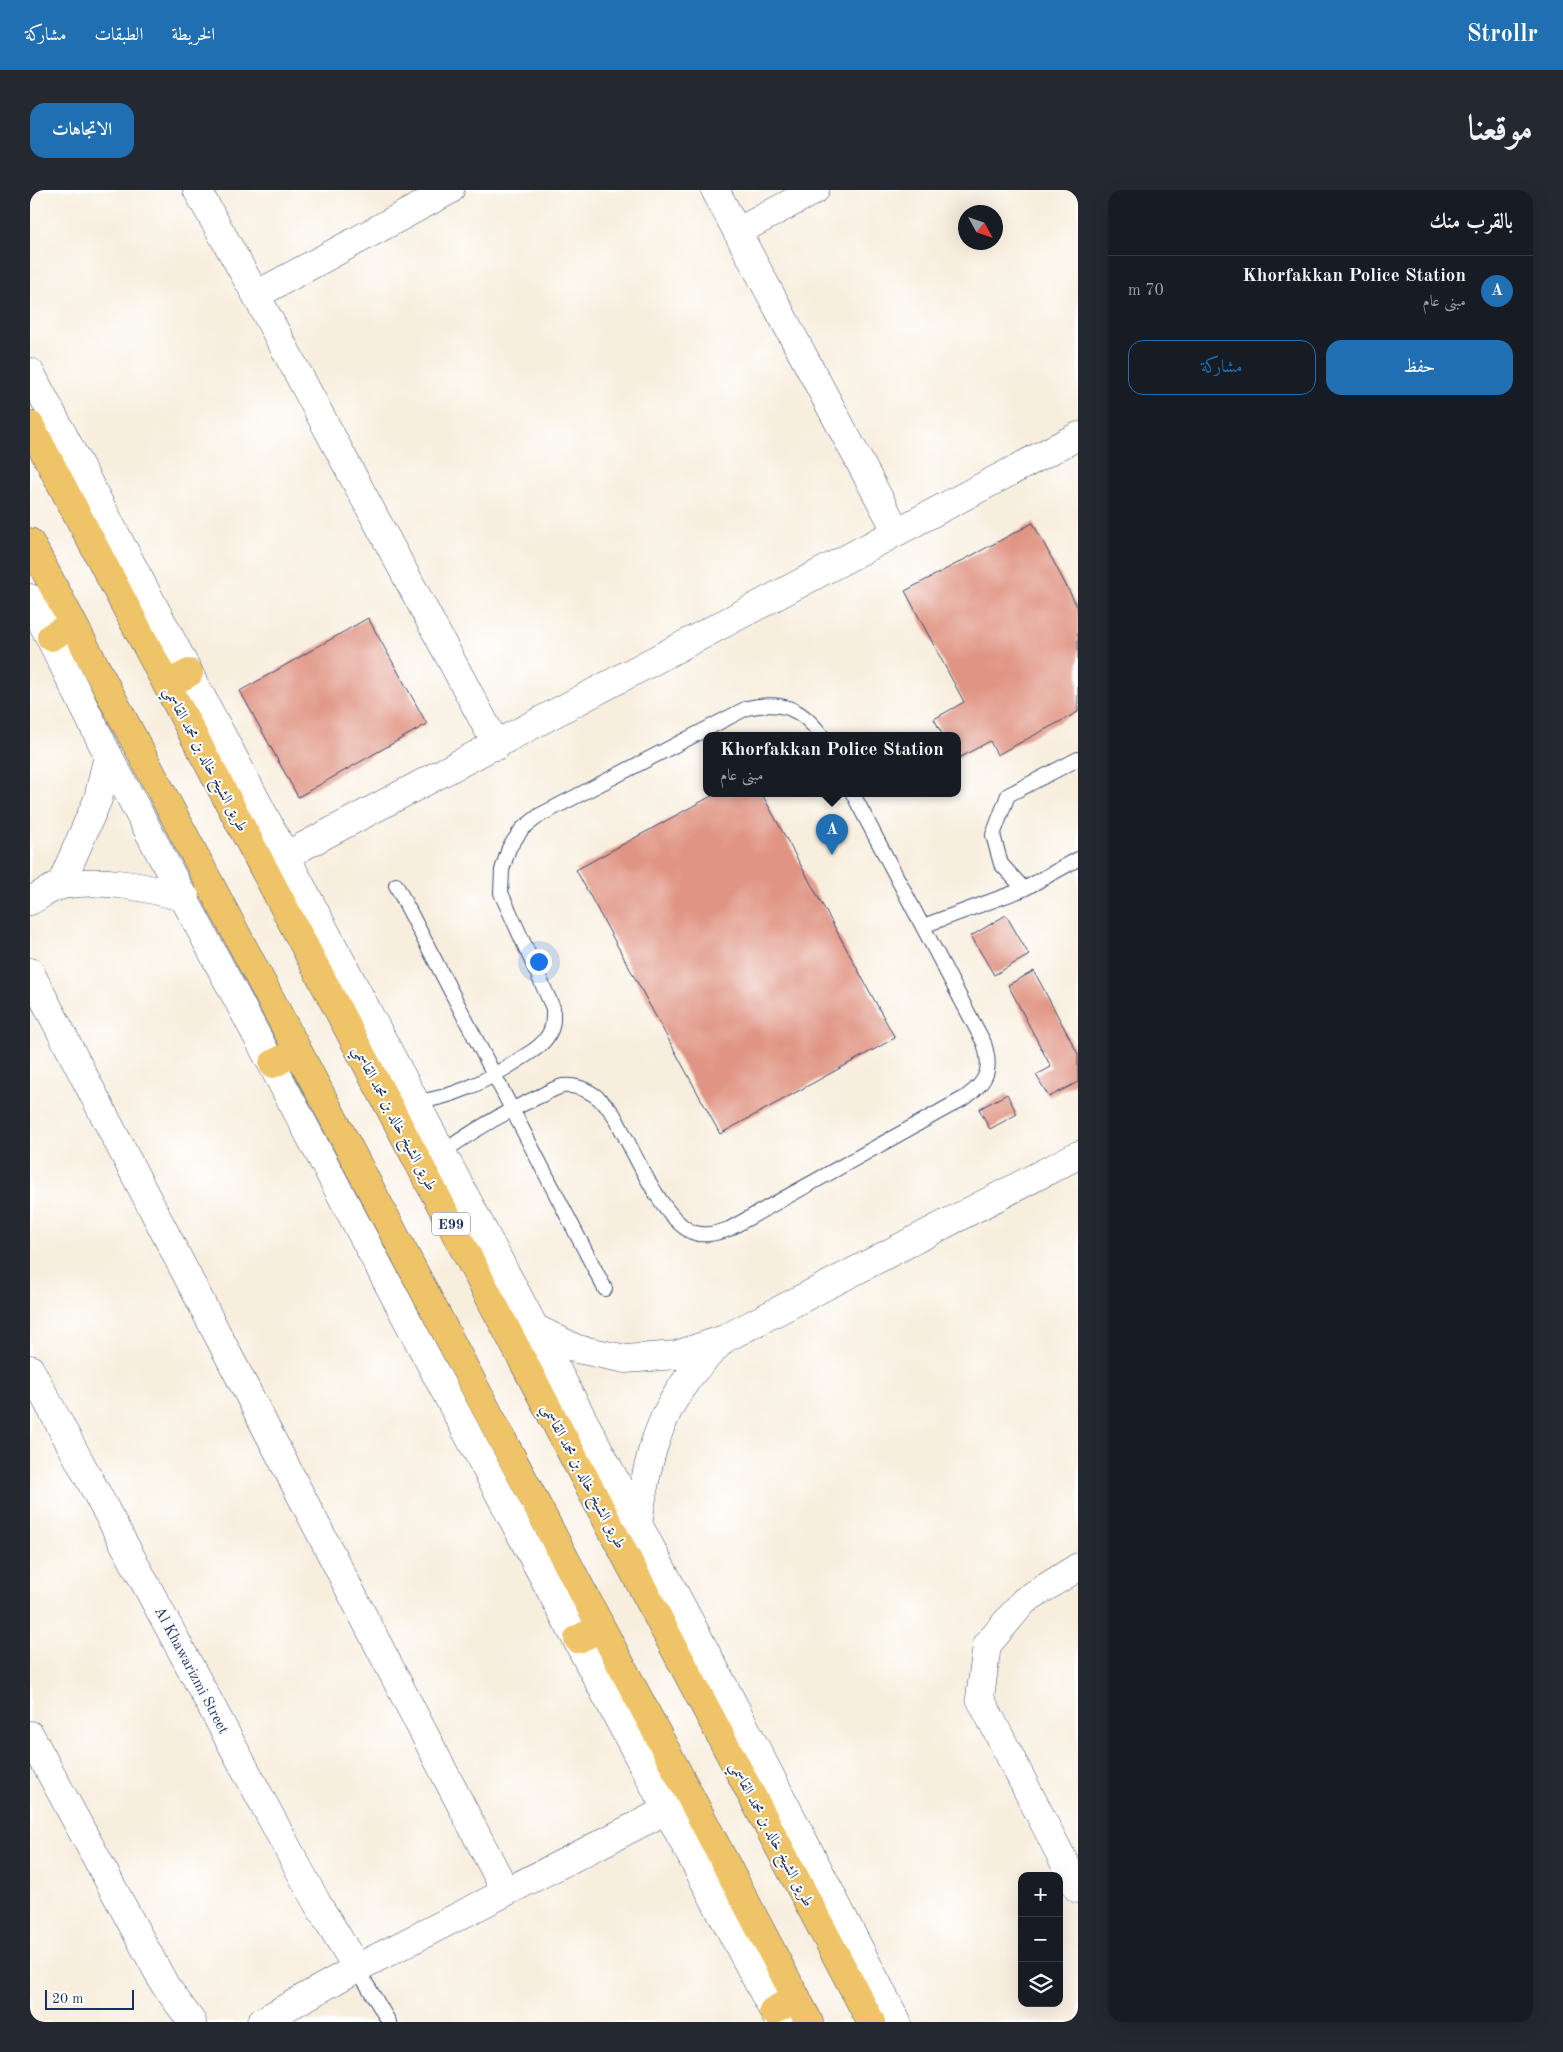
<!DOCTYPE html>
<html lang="ar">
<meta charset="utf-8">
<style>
body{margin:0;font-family:"Old Standard TT",Amiri,serif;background:#242831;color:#f1f3f6;direction:rtl}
.controls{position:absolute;right:15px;bottom:15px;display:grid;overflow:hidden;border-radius:10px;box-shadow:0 5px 20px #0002}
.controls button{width:45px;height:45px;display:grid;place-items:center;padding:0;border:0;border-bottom:1px solid #363941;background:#171b24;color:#f1f3f6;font:25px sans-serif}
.compass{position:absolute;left:928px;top:15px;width:45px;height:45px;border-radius:50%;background:#171b24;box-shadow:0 5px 20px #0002;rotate:130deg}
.scale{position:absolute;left:15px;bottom:12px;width:89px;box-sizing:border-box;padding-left:5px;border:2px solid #1b2f5e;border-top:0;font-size:14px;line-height:18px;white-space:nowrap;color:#1b2f5e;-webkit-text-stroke:4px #fff;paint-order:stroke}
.you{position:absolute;left:508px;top:771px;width:18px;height:18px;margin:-12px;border:4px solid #fff;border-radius:50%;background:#1a73e8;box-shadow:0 0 0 8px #1a73e833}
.badge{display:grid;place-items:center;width:32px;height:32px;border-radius:50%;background:#1f6fb2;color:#fff;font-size:16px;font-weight:700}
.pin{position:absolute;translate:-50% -41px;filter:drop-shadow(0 1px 2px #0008)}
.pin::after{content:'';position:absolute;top:26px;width:18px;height:15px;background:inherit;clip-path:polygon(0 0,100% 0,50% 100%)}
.popup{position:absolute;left:673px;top:542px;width:258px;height:65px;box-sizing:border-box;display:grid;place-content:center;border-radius:10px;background:#171b24;filter:drop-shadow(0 1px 4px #0005);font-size:16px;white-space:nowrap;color:#9ea1a6}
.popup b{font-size:19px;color:#f1f3f6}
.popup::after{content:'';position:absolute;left:50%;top:100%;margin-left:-10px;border:10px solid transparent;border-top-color:#171b24}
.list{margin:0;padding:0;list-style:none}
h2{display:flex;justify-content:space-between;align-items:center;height:65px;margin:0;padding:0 20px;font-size:21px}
h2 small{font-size:16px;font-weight:400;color:#9ea1a6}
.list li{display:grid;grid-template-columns:32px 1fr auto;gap:15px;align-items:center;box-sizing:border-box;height:70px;padding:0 20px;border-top:1px solid #363941}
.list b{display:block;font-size:19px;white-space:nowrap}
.list p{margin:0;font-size:16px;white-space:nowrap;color:#9ea1a6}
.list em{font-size:16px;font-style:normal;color:#9ea1a6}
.actions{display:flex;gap:10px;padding:15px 20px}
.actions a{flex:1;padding:11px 0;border:1px solid #1f6fb2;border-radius:15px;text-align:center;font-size:18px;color:#1f6fb2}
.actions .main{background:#1f6fb2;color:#fff}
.icon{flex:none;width:28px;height:28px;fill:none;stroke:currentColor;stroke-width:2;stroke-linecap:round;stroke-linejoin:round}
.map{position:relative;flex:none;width:1048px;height:1832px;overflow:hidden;direction:ltr;border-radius:15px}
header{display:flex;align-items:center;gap:30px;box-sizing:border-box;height:70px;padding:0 25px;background:#1f6fb2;color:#fff}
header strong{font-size:24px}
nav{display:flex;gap:28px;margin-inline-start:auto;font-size:18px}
.intro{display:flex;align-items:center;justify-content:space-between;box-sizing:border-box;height:120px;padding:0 30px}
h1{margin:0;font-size:35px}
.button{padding:12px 22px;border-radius:15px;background:#1f6fb2;color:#fff;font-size:18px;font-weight:700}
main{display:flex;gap:30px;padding:0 30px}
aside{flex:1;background:#171b24;border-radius:15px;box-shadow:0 5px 20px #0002}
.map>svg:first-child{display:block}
.building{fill:#e09483}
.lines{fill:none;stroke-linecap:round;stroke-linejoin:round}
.service-casing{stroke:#3c4c71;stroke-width:16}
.minor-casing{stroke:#3c4c71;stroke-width:29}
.tertiary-casing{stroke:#3c4c71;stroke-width:29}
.trunk-casing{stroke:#3c4c71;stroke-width:29}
.service{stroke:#fff;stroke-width:14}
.minor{stroke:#fff;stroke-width:28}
.tertiary{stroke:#fff;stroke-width:28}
.trunk{stroke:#efc469;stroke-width:28}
.labels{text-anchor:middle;stroke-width:4;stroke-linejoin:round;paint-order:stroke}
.shield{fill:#fff;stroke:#5f6d8e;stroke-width:1}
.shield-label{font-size:14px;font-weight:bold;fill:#1b2f5e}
.street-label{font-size:15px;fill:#1b2f5e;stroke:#fff}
</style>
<header>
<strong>Strollr</strong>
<nav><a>الخريطة</a><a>الطبقات</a><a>مشاركة</a></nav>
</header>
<div class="intro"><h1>موقعنا</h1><a class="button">الاتجاهات</a></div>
<main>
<aside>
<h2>بالقرب منك<small></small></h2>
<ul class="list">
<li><span class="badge">A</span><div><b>Khorfakkan Police Station</b><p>مبنى عام</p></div><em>70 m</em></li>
</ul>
<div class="actions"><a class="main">حفظ</a><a>مشاركة</a></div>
</aside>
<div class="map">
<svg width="1048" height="1832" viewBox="0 0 1048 1832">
<rect width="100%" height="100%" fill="#fff"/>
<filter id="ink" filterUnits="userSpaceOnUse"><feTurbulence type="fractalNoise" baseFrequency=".02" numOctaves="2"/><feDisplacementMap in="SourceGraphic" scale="10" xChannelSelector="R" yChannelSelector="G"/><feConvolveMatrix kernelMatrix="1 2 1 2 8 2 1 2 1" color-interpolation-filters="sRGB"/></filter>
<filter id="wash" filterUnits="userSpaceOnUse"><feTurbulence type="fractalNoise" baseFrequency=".0096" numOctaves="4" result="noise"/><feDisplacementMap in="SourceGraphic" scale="20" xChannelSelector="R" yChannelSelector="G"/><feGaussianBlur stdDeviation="1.12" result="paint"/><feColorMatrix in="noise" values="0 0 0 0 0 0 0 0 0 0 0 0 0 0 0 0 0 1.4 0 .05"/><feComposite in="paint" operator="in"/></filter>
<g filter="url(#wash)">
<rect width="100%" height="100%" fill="#f8eede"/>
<g id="blocks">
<path class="building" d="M 1003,333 L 1048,418 L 1048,522 L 967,565 L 960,551 L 927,569 L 927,546 L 913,546 L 904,529 L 934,512 L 875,401 Z
M 338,428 L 397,534 L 268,607 L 210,501 Z
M 685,604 L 732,604 L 865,848 L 690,944 L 546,680 Z
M 976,725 L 999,765 L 964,785 L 941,746 Z
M 1004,781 L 1048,864 L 1048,892 L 1019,907 L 1006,885 L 1021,877 L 978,795 Z
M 977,904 L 987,924 L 960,939 L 949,919 Z"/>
</g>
</g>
<g filter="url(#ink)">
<use href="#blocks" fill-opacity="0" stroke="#3c4c71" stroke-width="1"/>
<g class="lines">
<defs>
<path id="service" d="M 366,695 L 575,1099
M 994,699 L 971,674 L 963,645 L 978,605 L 1048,569
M 893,736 L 994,699 L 1048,669
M 385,912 C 423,908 454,892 487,871 C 499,863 512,857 519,844 C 524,836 523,827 523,818 L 471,703 L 472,680 L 479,658 L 492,639 L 510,625 L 717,518 C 752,510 771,518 792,546
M 412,963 C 443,940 477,921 512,905 C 518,902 527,897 533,896 C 556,894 572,909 584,925 C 601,956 631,1028 662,1042 C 674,1047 687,1043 699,1039 L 936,907 C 958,891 962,879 954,853 L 823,604
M 327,1778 L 359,1832"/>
<path id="minor" d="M 167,0 L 226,105 L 467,556
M 685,0 L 867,342
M 707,42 L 785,0
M 226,105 L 420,0
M 255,666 L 1048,246
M 30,696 L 68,609 L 78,565
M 0,711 C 10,706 21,697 32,695 C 74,688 116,697 156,708
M 0,782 L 476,1702
M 0,1179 L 287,1713 L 327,1778
M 1048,1377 L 994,1411 L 957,1455 L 950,1508 L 1048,1699
M 0,1545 L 135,1795 L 162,1832
M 231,1832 L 327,1778 L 637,1620"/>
<path id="tertiary" d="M 0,182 L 699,1506 L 867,1832
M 0,408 L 78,565 L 749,1832
M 503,1137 L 547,1159 L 596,1169 L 646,1165 L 694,1149 L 1048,965
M 608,1335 C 615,1281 625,1231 659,1187 C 669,1174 681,1162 693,1150"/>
<path id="trunk" d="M 0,235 L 841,1832
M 0,352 L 779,1832
M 21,447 L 43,434
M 137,495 L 159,483
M 243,874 L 267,861
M 548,1449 L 571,1438
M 743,1821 L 767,1808"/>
</defs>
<use href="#service" class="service-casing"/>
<use href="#minor" class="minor-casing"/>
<use href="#tertiary" class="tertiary-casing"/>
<use href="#trunk" class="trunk-casing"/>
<use href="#service" class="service"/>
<use href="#minor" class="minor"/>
<use href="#tertiary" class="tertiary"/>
<use href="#trunk" class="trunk"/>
</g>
</g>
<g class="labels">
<rect class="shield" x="402" y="1022.5" width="38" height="23" rx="4"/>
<g class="shield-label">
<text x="421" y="1039">E99</text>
</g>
<g class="street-label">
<text transform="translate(176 569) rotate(62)" y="5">طريق الشيخ خالد بن محمد القاسمي</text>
<text transform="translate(365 928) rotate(62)" y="5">طريق الشيخ خالد بن محمد القاسمي</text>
<text transform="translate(554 1286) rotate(62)" y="5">طريق الشيخ خالد بن محمد القاسمي</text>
<text transform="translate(162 1480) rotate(62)" y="5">Al Khawarizmi Street</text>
<text transform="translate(742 1644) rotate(62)" y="5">طريق الشيخ خالد بن محمد القاسمي</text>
</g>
</g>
</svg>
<div class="controls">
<button>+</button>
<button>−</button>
<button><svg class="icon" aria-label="layers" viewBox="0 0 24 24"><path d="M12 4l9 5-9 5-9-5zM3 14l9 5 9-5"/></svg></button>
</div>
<svg class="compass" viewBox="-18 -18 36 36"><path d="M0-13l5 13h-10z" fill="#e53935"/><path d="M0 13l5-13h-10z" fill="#9ea1a6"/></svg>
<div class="scale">20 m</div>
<div class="you"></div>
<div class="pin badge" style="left:802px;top:665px">A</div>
<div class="popup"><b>Khorfakkan Police Station</b>مبنى عام</div>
</div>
</main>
